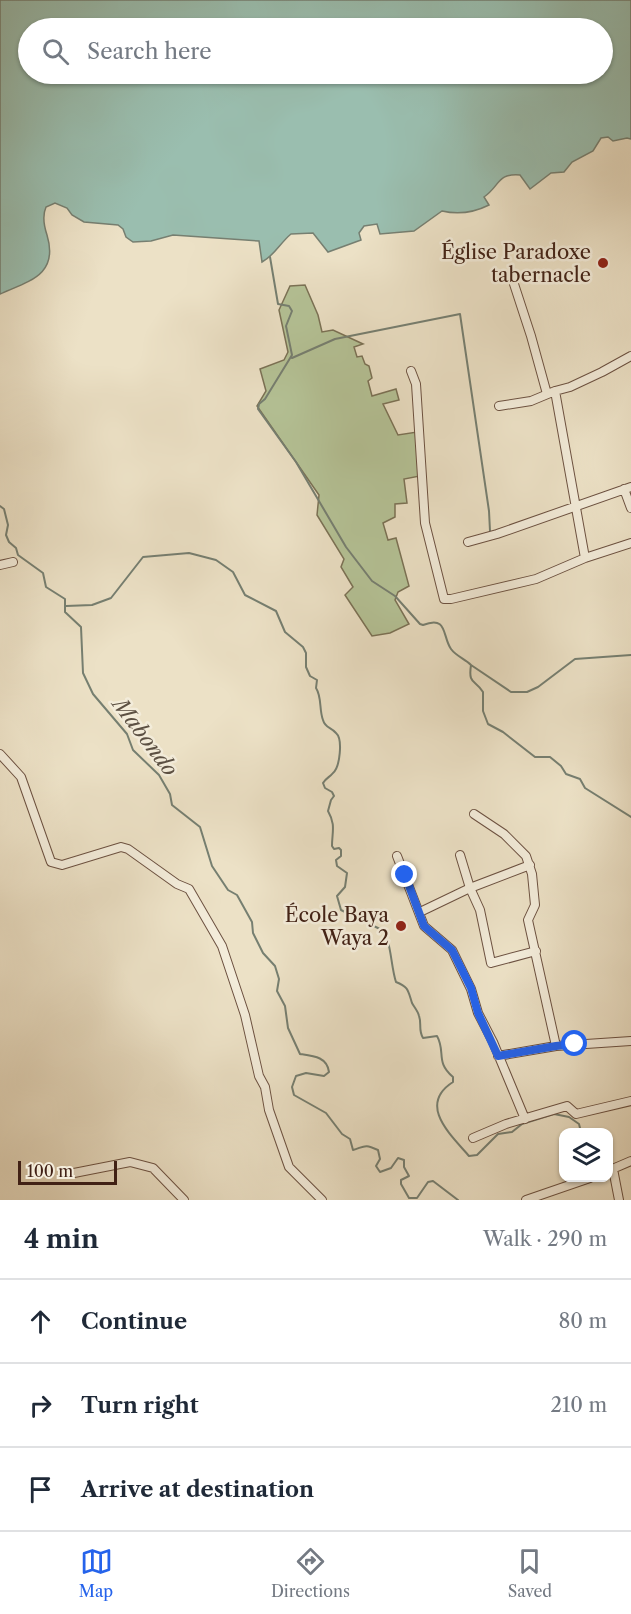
<!DOCTYPE html>
<meta charset="utf-8">
<style>
body{margin:0;font-family:"Libre Caslon Text",serif;background:#f6f6f7;color:#1f2937}
.controls{position:absolute;right:18px;bottom:18px;display:grid;overflow:hidden;border-radius:12px;box-shadow:0 2px 4px #0004}
.controls button{width:54px;height:54px;display:grid;place-items:center;padding:0;border:0;border-bottom:2px solid #e0e1e3;background:#fff;color:#1f2937;font:30px sans-serif}
.scale{position:absolute;left:18px;bottom:15px;width:99px;box-sizing:border-box;padding-left:6px;border:3px solid #412115;border-top:0;font-size:16px;line-height:21px;white-space:nowrap;color:#412115;-webkit-text-stroke:4px #f3ecda;paint-order:stroke}
.stop{position:absolute;width:18px;height:18px;margin:-14px;border:4px solid #2563eb;border-radius:50%;background:#fff}
.stop.end{background:#2563eb;border-color:#fff;box-shadow:0 2px 6px #0008}
.list{margin:0;padding:0;list-style:none}
h2{display:flex;justify-content:space-between;align-items:center;height:78px;margin:0;padding:0 24px;font-size:26px}
h2 small{font-size:20px;font-weight:400;color:#747a83}
.list li{display:grid;grid-template-columns:39px 1fr auto;gap:18px;align-items:center;box-sizing:border-box;height:84px;padding:0 24px;border-top:2px solid #e0e1e3}
.list b{display:block;font-size:22px;white-space:nowrap}
.list em{font-size:20px;font-style:normal;color:#747a83}
.icon{flex:none;width:33px;height:33px;fill:none;stroke:currentColor;stroke-width:2;stroke-linecap:round;stroke-linejoin:round}
.map{position:relative;flex:none;width:631px;height:1200px;overflow:hidden}
.search{position:absolute;background:#fff;box-shadow:0 2px 4px #0004;left:18px;right:18px;top:18px;height:66px;display:flex;align-items:center;gap:15px;box-sizing:border-box;padding:0 21px;border-radius:33px;color:#747a83;font-size:22px}
.sheet{height:330px;background:#fff}
nav{display:flex;justify-content:space-around;align-items:center;box-sizing:border-box;height:84px;border-top:2px solid #e0e1e3;background:#fff;font-size:16px;color:#747a83}
nav a{display:grid;justify-items:center;gap:3px}
nav .on{color:#2563eb}
.map>svg:first-child{display:block}
.green{fill:#b5c397;stroke:#7b7256;stroke-width:1.5}
.water{fill:#9abeaf;stroke:#767f71;stroke-width:1.5;fill-rule:evenodd}
.lines{fill:none;stroke-linecap:round;stroke-linejoin:round}
.stream{stroke:#767f71;stroke-width:2}
.minor-casing{stroke:#6c5141;stroke-width:10}
.minor{stroke:#f3ecda;stroke-width:8}
.route{stroke:#2563eb;stroke-width:8}
.poi-dot{fill:#8f2418;stroke:#f3ecda;stroke-width:2}
.labels{text-anchor:middle;stroke-width:5;stroke-linejoin:round;paint-order:stroke}
.poi-label{font-size:20px;fill:#412115;stroke:#f3ecda;text-anchor:end}
.water-label{font-size:21px;font-style:italic;fill:#5c5043;stroke:#f3ecda}
</style>
<div class="map">
<svg width="631" height="1200" viewBox="0 0 631 1200">
<rect width="100%" height="100%" fill="#ece1c6"/>
<filter id="stains"><feTurbulence type="fractalNoise" baseFrequency=".00333" numOctaves="4"/><feColorMatrix values="0 0 0 0 .2 0 0 0 0 .09 0 0 0 0 .02 0 0 0 .5 -.17"/></filter>
<radialGradient id="worn" r=".72"><stop offset=".6" stop-color="#630" stop-opacity="0"/><stop offset="1" stop-color="#630" stop-opacity=".3"/></radialGradient>
<path class="green" d="M 305,285 L 318,315 L 322,332 L 333,330 L 363,344 L 354,347 L 357,357 L 362,356 L 365,364 L 369,366 L 372,378 L 368,381 L 372,396 L 396,389 L 399,400 L 383,404 L 398,435 L 417,432 L 420,476 L 404,479 L 407,503 L 395,504 L 395,517 L 383,523 L 388,540 L 396,538 L 409,586 L 398,592 L 395,600 L 409,624 L 390,633 L 372,636 L 345,595 L 353,587 L 341,567 L 344,559 L 317,515 L 319,495 L 257,406 L 266,391 L 260,369 L 284,360 L 288,352 L 279,310 L 290,286 Z"/>
<path class="water" d="M 0,0 L 631,0 L 631,139 L 627,138 L 613,141 L 608,137 L 601,138 L 593,151 L 572,162 L 564,172 L 551,173 L 530,189 L 520,175 C 497,173 500,186 484,197 L 489,205 C 473,213 459,215 442,211 L 414,231 L 380,234 L 377,224 L 364,226 L 359,233 L 361,240 L 328,252 L 313,233 L 291,234 C 280,243 275,255 262,262 L 259,241 L 173,235 L 151,241 L 133,242 L 126,237 L 123,229 L 118,225 L 84,222 L 72,215 L 67,208 L 55,203 L 46,207 C 42,216 44,226 47,235 C 59,275 29,281 0,294 ZM 28,28 L 602,28 L 602,74 L 28,74 Z"/>
<g class="lines">
<path class="stream" d="M 270,257 L 278,304 L 289,306 L 292,311 L 286,326 L 292,355 L 265,399 L 259,404 L 258,409 L 296,462 L 346,547 L 372,581 L 395,596 L 420,624 L 423,625 C 448,615 442,636 451,649 C 456,656 465,659 471,665 C 468,685 475,679 483,692 L 483,711 L 488,724 L 503,732 L 535,757 L 550,757 L 561,766 L 566,774 L 580,779 L 585,788 L 631,817
M 292,358 L 335,339 L 460,314 L 489,511 L 490,531
M 0,506 L 4,509 L 8,525 L 6,535 L 9,542 L 16,548 L 18,555 L 43,573 L 46,587 L 65,599 L 65,612 L 81,627 L 83,673 L 93,694 L 127,734 L 133,750 L 159,775 L 170,794 L 172,805 L 200,827 L 212,866 L 228,890 L 237,895 L 252,922 L 253,933 L 263,953 L 275,966 L 279,979 L 277,991 L 285,1006 L 288,1028 L 300,1054 C 314,1056 327,1057 329,1072 L 324,1076 L 306,1073 L 296,1076 L 292,1087 L 294,1095 L 326,1113 L 342,1134 L 350,1139 L 353,1150 C 366,1146 364,1144 378,1150 L 380,1159 L 376,1166 L 380,1172 L 391,1168 L 398,1158 L 404,1160 L 404,1167 L 409,1176 L 401,1180 L 401,1184 L 409,1198 L 417,1198 L 428,1182 L 433,1181 L 458,1200
M 66,606 L 92,605 L 111,598 L 143,557 L 189,553 L 216,560 L 233,572 L 245,595 L 276,611 L 285,632 L 303,647 L 306,653 L 306,667 L 310,676 L 317,680 L 316,688 C 322,697 319,710 323,720 C 325,728 331,727 336,733 C 343,739 340,767 333,773 C 330,777 326,778 323,783 L 325,788 L 332,792 L 334,796 L 331,800 L 328,811 C 336,825 332,832 332,846 L 334,849 L 339,848 L 341,850 L 341,856 L 336,860 L 337,866 L 347,873 L 345,887 L 337,896 L 341,910 L 384,931 C 391,942 391,967 396,982 C 409,987 408,991 412,1003 C 414,1007 418,1011 419,1016 C 422,1024 418,1030 423,1038 L 437,1036 C 446,1052 435,1062 453,1077 L 453,1082 C 417,1105 451,1135 469,1156 L 477,1155 L 498,1134 L 512,1132 L 522,1124 L 554,1114 L 569,1117 L 579,1124 L 581,1132
M 471,665 L 511,692 L 527,692 L 538,687 L 575,659 L 631,655"/>
<defs>
<path id="minor" d="M 514,284 L 531,336 L 547,394
M 411,371 L 416,384 L 425,523 L 444,599 L 451,599 L 536,579 L 585,558 L 631,543
M 555,391 L 585,558
M 499,406 L 531,401 L 555,391 L 570,387 L 602,372 L 631,356
M 624,489 L 631,508
M 468,542 L 497,534 L 631,487
M 0,565 L 13,562
M 0,754 L 21,777 L 51,862 L 62,865 L 121,847 L 128,849 L 177,884 L 189,889 L 222,946 L 245,1015 L 259,1076 L 265,1087 L 269,1110 L 289,1167 L 322,1200
M 474,814 L 504,834 L 526,856 L 532,874 L 535,905 L 528,920 L 556,1046
M 460,855 L 470,888 L 480,910 L 491,963 L 536,951
M 397,856 L 424,926 L 452,950 L 471,989 L 478,1013 L 493,1042 L 525,1119
M 420,912 L 470,888 L 530,865
M 498,1056 L 556,1046 L 631,1041
M 473,1138 L 506,1124 L 567,1106 L 576,1114 L 631,1101
M 613,1169 L 619,1200
M 610,1170 L 631,1161
M 74,1173 L 130,1162 L 153,1168 L 184,1200
M 526,1200 L 590,1178"/>
</defs>
<use href="#minor" class="minor-casing"/>
<use href="#minor" class="minor"/>
</g>
<g class="lines">
<path class="route" d="M 405,875 L 424,926 L 452,950 L 471,988 L 478,1013 L 498,1056 L 556,1046 L 575,1044"/>
</g>
<g class="poi-dot">
<circle cx="603" cy="263" r="6"/>
<circle cx="401" cy="926" r="6"/>
</g>
<g class="labels">
<g class="poi-label">
<text x="591" y="259">Église Paradoxe<tspan x="591" dy="23">tabernacle</tspan></text>
<text x="389" y="922">École Baya<tspan x="389" dy="23">Waya 2</tspan></text>
</g>
<g class="water-label">
<text transform="translate(145 737) rotate(53)" y="7">Mabondo</text>
</g>
</g>
<rect width="100%" height="100%" filter="url(#stains)"/>
<rect width="100%" height="100%" fill="url(#worn)"/>
</svg>
<div class="controls">
<button><svg class="icon" aria-label="layers" viewBox="0 0 24 24"><path d="M12 4l9 5-9 5-9-5zM3 14l9 5 9-5"/></svg></button>
</div>
<div class="scale">100 m</div>
<div class="stop" style="left:575px;top:1044px"></div>
<div class="stop end" style="left:405px;top:875px"></div>
<div class="search"><svg class="icon" aria-label="search" viewBox="0 0 24 24"><circle cx="10" cy="10" r="6"/><path d="M15 15l6 6"/></svg>Search here</div>
</div>
<section class="sheet">
<h2>4 min<small>Walk · 290 m</small></h2>
<ul class="list">
<li><svg class="icon" aria-label="ahead" viewBox="0 0 24 24"><path d="M12 20V5M6 11l6-6 6 6"/></svg><div><b>Continue</b></div><em>80 m</em></li>
<li><svg class="icon" aria-label="right" viewBox="0 0 24 24"><path d="M7 20v-9h11M14 6l5 5-5 5"/></svg><div><b>Turn right</b></div><em>210 m</em></li>
<li><svg class="icon" aria-label="arrive" viewBox="0 0 24 24"><path d="M6 21V4h12l-3 4 3 4H6"/></svg><div><b>Arrive at destination</b></div></li>
</ul>
</section>
<nav>
<a class="on"><svg class="icon" aria-label="map" viewBox="0 0 24 24"><path d="M3 6l6-2 6 2 6-2v14l-6 2-6-2-6 2zM9 4v14M15 6v14"/></svg>Map</a>
<a><svg class="icon" aria-label="directions" viewBox="0 0 24 24"><path d="M12 3l9 9-9 9-9-9zM9 14v-3h6M13 9l2 2-2 2"/></svg>Directions</a>
<a><svg class="icon" aria-label="saved" viewBox="0 0 24 24"><path d="M7 4h10v16l-5-4-5 4z"/></svg>Saved</a>
</nav>
